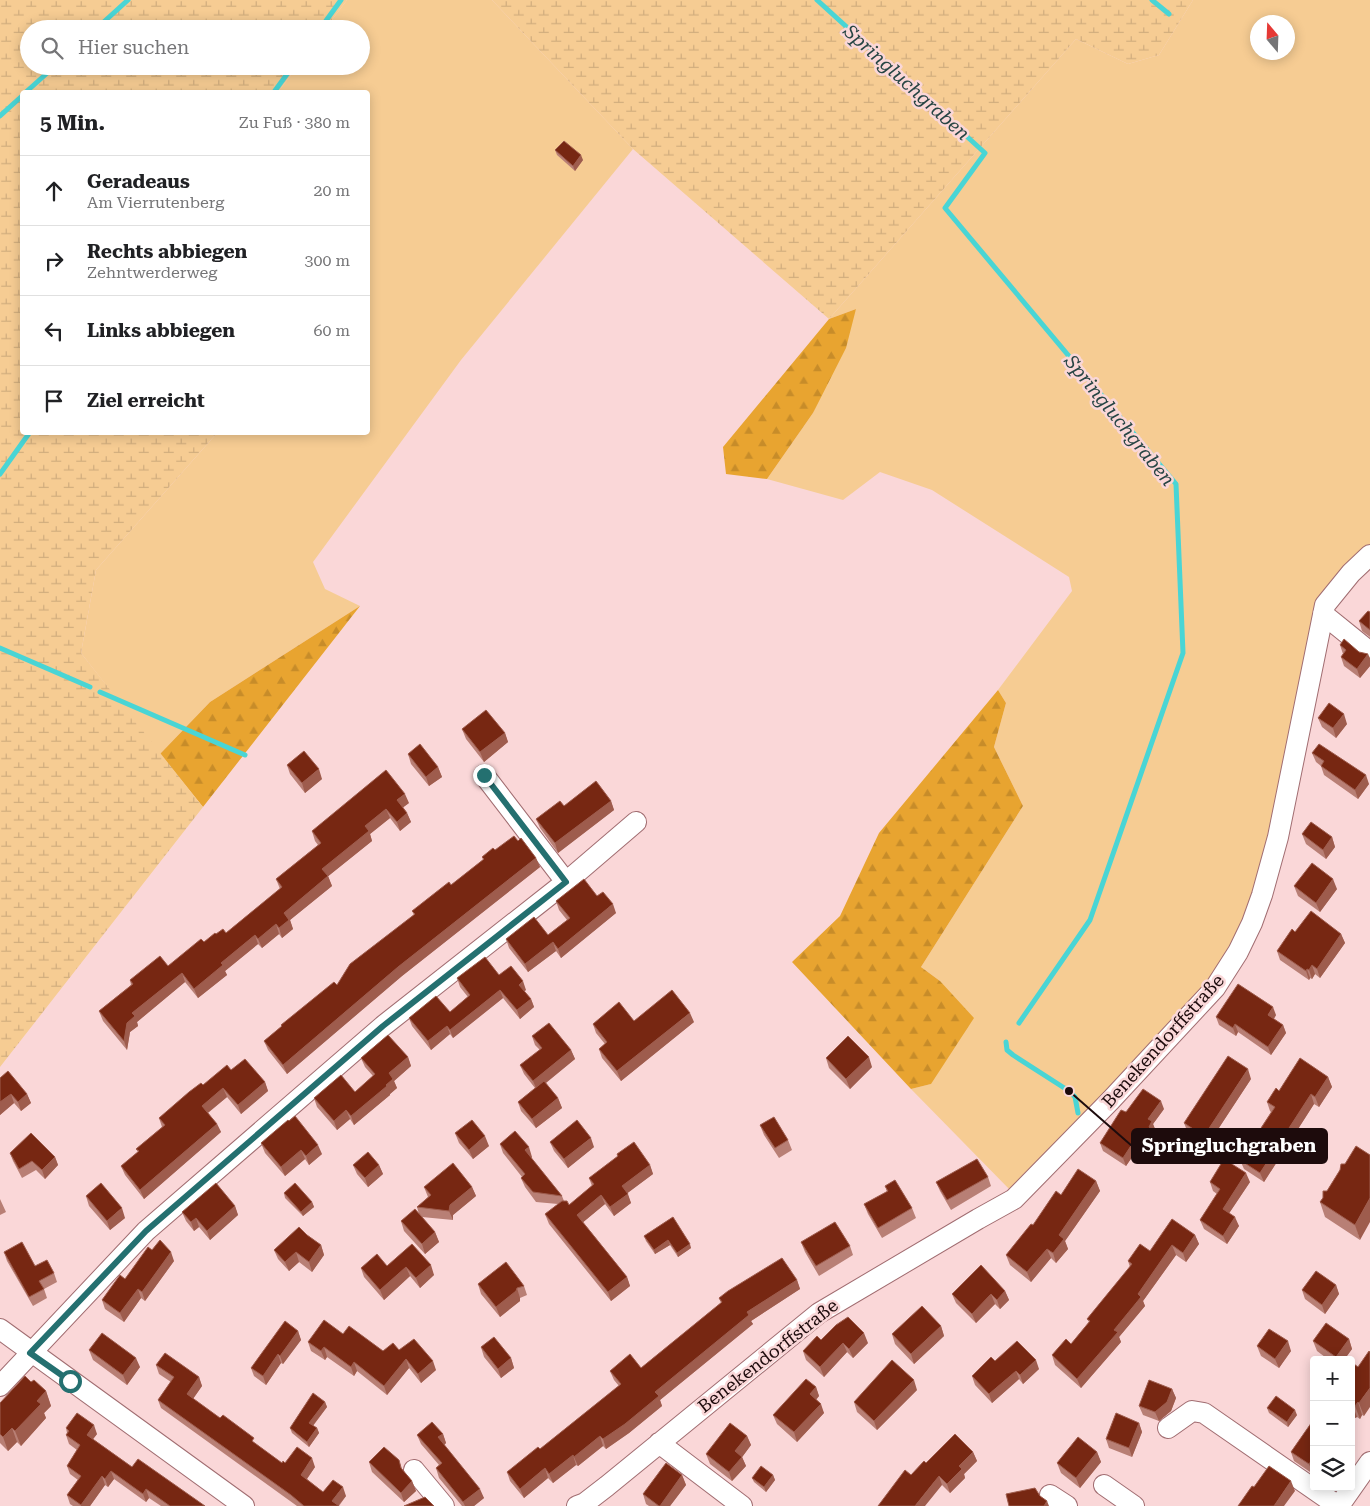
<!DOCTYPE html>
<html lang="de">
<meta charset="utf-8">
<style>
body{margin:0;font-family:"Roboto Serif",serif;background:#f6f6f6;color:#202124}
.controls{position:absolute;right:15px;bottom:15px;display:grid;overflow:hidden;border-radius:5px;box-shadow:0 2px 12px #0003}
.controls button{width:45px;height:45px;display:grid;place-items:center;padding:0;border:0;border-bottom:1px solid #e0e0e0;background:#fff;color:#202124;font:25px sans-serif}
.compass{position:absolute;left:1250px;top:15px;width:45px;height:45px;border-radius:50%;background:#fff;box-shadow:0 2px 12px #0003;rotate:341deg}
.stop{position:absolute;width:15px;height:15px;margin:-11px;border:4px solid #247070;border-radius:50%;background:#fff}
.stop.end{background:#247070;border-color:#fff;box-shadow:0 1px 5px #0008}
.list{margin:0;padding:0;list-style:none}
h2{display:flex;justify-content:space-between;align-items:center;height:65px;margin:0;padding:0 20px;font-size:21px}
h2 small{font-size:16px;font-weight:400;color:#757577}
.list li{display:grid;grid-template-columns:32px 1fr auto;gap:15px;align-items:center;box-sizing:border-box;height:70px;padding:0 20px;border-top:1px solid #e0e0e0}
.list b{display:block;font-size:19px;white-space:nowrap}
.list p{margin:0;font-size:16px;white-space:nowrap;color:#757577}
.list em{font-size:16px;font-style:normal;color:#757577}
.icon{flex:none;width:28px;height:28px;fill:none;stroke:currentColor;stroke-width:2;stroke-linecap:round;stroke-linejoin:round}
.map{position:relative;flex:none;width:1370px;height:1506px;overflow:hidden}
.search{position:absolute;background:#fff;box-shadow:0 2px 12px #0003;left:20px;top:20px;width:350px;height:55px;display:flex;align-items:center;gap:12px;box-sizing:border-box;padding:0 18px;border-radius:28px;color:#757577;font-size:19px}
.panel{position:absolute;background:#fff;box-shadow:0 2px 12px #0003;left:20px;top:90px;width:350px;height:345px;border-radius:5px}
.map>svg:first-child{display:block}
.green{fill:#f6cc93;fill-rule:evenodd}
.forest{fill:url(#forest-firs)}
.wetland{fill:url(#wetland-marsh)}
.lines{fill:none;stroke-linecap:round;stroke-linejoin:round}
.stream{stroke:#49d5d5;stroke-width:5}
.minor-casing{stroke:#a16d71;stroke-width:22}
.minor{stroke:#fff;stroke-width:20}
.wall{fill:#b87f75}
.shaded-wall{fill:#9e5c4d}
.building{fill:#772712;stroke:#9e5c4d}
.route{stroke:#247070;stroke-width:6}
.labels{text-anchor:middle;stroke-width:5;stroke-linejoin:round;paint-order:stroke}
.street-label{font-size:18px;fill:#1d0b0c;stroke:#fad7d8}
.water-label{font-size:19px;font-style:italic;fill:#274544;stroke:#fad7d8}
.leader{fill:none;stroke:#1d0b0c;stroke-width:2}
.callout-dot{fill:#1d0b0c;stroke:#fad7d8;stroke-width:2}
.callout{fill:#1d0b0c;stroke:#1d0b0c;stroke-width:2}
.callout-label{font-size:19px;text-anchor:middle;font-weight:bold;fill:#fff}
</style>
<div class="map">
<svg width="1370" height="1506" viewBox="0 0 1370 1506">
<defs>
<pattern id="forest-firs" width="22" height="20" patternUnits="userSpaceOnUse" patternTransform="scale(1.25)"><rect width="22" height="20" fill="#e8a430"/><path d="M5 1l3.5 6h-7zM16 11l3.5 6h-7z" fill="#c78c29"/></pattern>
<pattern id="wetland-marsh" width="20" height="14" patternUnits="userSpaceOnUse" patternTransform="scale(1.25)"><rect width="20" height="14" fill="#f6cc93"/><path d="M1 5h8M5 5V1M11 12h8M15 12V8" fill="none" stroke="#d2ae7e"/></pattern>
</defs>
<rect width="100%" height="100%" fill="#fad7d8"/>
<path class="green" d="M 347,0 L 492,0 L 633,149 L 461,360 L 313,562 L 325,589 L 360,606 L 210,702 L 160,754 L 81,653 L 96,570 L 217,433 L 368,432 L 368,92 L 278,92 L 298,66 L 361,66 L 361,29 L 325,29 Z
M 1193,0 L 1370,0 L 1370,547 L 1344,572 L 1292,729 L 1256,893 L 1235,947 L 1209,984 L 1012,1192 L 911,1089 L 931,1084 L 940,981 L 921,967 L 1023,806 L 994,747 L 1006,703 L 998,690 L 1072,591 L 1069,577 L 932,490 L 880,472 L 843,500 L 767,479 L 813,413 L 856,309 L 829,319 L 1076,39 L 1128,64 L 1159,55 ZM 1258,22 L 1288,22 L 1288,52 L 1258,52 Z"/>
<path class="forest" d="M 856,309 L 846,348 L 813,413 L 767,479 L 726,474 L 723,447 L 829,319 Z
M 360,606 L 203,807 L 160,754 L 210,702 Z
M 998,690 L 1006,703 L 994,747 L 1023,806 L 921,967 L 940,981 L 974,1018 L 931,1084 L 911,1089 L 792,962 L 840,916 L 879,833 Z"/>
<path class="wetland" d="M 0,0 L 347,0 L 325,29 L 29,29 L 29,66 L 298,66 L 278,92 L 22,92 L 22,432 L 217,433 L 96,570 L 81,653 L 203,807 L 0,1067 Z
M 492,0 L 1193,0 L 1159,55 L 1128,64 L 1076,39 L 829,319 L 633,149 Z"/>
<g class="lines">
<path class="stream" d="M 817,0 L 985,153 L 945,208 L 1176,484 L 1183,653 L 1090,920 L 1019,1023
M 1152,0 L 1169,14
M 96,29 L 128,0
M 320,29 L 341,0
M 26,92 L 55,66
M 274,92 L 293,66
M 0,116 L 22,96
M 0,474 L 30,432
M 0,648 L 90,687
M 100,692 L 245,755
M 1006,1042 L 1007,1050 L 1013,1055 L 1069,1091 L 1075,1097 L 1078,1113"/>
<defs>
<path id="minor" d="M 1323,614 L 1370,652
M 484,775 L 566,882
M 0,1329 L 244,1506
M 0,1386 L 146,1231 L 383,1026 L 566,882 L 636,822
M 1168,1428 L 1192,1411 L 1204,1413 L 1338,1506
M 659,1443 L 742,1506
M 414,1470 L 444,1506
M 1104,1485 L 1134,1506
M 1050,1495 L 1067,1506
M 577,1506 L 585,1503 L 607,1486 L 819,1313 L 978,1219 L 1014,1199 L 1111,1100 L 1215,988 L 1238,952 L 1252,923 L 1262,895 L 1278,837 L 1325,605 L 1351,573 L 1370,555
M 1339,1506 L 1370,1462"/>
</defs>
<use href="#minor" class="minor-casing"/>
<use href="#minor" class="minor"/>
</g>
<path class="wall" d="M 555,150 L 583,160 L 575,171 L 557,155 Z
M 1370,612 L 1370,637 L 1362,631 L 1359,621 Z
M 1340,645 L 1370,658 L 1370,666 L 1360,678 L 1344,666 L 1341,657 L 1343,654 Z
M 1318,718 L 1347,724 L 1336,738 L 1322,727 Z
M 462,729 L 505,733 L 508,742 L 484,762 L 466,739 Z
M 1312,753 L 1369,784 L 1358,799 L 1324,775 L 1321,766 L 1316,762 Z
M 408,754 L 438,767 L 442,777 L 429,786 L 411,764 Z
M 287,765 L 322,779 L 305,793 L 290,774 Z
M 611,801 L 614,810 L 558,853 L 540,828 L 536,819 L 564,806 Z
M 409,803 L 403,807 L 407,813 L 411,822 L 400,831 L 390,818 L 370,834 L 372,841 L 328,876 L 332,886 L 290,920 L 293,929 L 282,938 L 279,934 L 262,948 L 258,944 L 225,971 L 227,975 L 198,998 L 185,982 L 137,1022 L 138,1026 L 130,1032 L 127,1050 L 103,1021 L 99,1011 L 131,985 L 130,980 L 168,966 L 216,934 L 226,933 L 280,889 L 276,879 L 318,845 L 315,841 L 312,831 Z
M 1302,834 L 1332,837 L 1335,847 L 1326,859 L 1306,844 Z
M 518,841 L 536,858 L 540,867 L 402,976 L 287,1074 L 268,1050 L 264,1041 L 282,1026 L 281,1025 L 337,985 L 414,915 L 412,911 L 451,885 L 483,860 L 482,857 Z
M 1294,886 L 1337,889 L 1320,912 L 1298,896 Z
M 597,896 L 616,913 L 561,958 L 556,951 L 528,972 L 509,948 L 506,939 L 548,935 L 567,920 L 559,910 L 556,901 Z
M 1295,932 L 1341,934 L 1345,943 L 1320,978 L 1315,974 L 1312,979 L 1310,978 L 1309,980 L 1280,960 L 1277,951 Z
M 499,975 L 526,990 L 524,991 L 531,999 L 534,1007 L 520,1019 L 503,998 L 453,1038 L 450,1034 L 431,1050 L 412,1026 L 409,1018 L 450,1012 L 468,997 L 460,987 L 457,978 Z
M 1276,1015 L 1274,1019 L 1283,1025 L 1286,1033 L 1271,1055 L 1238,1032 L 1236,1036 L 1219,1025 L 1216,1017 Z
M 634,1021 L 694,1022 L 621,1081 L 602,1058 L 599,1049 L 605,1044 L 596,1033 L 593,1024 Z
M 532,1036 L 571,1050 L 575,1059 L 546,1083 L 558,1098 L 562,1108 L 536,1128 L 521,1111 L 518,1102 L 535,1088 L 524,1074 L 520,1065 L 540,1050 L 535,1045 Z
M 408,1057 L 411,1066 L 394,1081 L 397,1088 L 390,1094 L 390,1095 L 354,1125 L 350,1119 L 337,1130 L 317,1107 L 314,1098 L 355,1092 L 373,1076 L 365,1067 L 361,1058 Z
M 826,1058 L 872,1067 L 850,1089 L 829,1068 Z
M 231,1070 L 265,1082 L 268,1091 L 241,1114 L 227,1097 L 208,1113 L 217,1124 L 221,1132 L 144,1199 L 125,1175 L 121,1166 L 138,1152 L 136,1149 L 162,1127 L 159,1118 L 203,1085 Z
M 1328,1077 L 1332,1087 L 1319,1107 L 1314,1104 L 1264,1182 L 1244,1169 L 1240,1160 L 1271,1112 L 1270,1111 L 1267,1102 L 1279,1091 Z
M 0,1078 L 27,1094 L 31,1103 L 21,1111 L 14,1103 L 0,1115 Z
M 1251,1079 L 1207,1146 L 1188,1133 L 1184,1123 Z
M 1164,1109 L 1153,1124 L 1155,1129 L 1154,1131 L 1158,1139 L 1151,1150 L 1141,1144 L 1126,1166 L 1103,1151 L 1100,1143 Z
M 760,1125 L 788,1140 L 792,1150 L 779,1158 L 764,1135 Z
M 455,1133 L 489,1146 L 473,1159 L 459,1143 Z
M 550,1142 L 594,1147 L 568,1168 L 554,1151 Z
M 261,1143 L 322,1154 L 309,1165 L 305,1159 L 285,1176 L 265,1153 Z
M 500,1144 L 532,1157 L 531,1158 L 562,1196 L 564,1201 L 569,1205 L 592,1186 L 589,1178 L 618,1157 L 617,1154 L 650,1165 L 653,1174 L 627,1193 L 631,1203 L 614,1216 L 605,1204 L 583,1222 L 627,1277 L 630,1286 L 611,1301 L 549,1224 L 545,1214 L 558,1204 L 536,1202 L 525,1187 L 521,1178 L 522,1177 L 503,1153 Z
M 10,1153 L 55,1157 L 58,1165 L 45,1179 L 36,1170 L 22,1178 L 13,1161 Z
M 353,1165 L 379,1165 L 383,1174 L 368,1187 L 357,1174 Z
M 1340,1170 L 1360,1240 L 1325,1217 L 1320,1202 Z
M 988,1177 L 991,1186 L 951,1210 L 940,1191 L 936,1182 Z
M 1096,1181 L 1100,1191 L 1065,1241 L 1068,1249 L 1056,1263 L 1051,1258 L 1031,1282 L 1010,1265 L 1006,1255 L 1061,1195 Z
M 1210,1182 L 1250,1182 L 1229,1213 L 1239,1226 L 1227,1244 L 1204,1229 L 1200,1220 L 1217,1194 L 1213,1191 Z
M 885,1186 L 912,1208 L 916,1218 L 882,1238 L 868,1214 L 864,1204 L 887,1192 Z
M 424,1187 L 472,1187 L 476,1196 L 453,1215 L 453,1220 L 422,1217 L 435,1232 L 439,1242 L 425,1254 L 404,1231 L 401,1221 L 419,1214 L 417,1207 L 428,1197 Z
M 284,1193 L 312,1202 L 314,1207 L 303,1216 L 285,1198 Z
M 86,1196 L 125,1218 L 110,1230 L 89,1206 Z
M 0,1199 L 6,1212 L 0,1215 Z
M 235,1206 L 238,1215 L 210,1240 L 199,1227 L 194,1231 L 186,1221 L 182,1212 Z
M 673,1217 L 691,1248 L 678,1257 L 670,1245 L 655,1254 L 646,1241 L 644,1236 Z
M 307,1235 L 321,1245 L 324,1255 L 312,1272 L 299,1262 L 289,1271 L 278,1259 L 274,1250 Z
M 1195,1235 L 1199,1244 L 1186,1262 L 1176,1255 L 1143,1301 L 1145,1306 L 1119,1337 L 1121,1342 L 1081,1388 L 1055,1365 L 1052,1355 L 1071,1344 L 1089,1322 L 1087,1319 L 1130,1267 L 1128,1261 Z
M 801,1242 L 850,1246 L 853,1255 L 819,1276 L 805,1252 Z
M 412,1244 L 434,1275 L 420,1288 L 410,1276 L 384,1300 L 364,1277 L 361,1268 L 387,1266 Z
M 152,1250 L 174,1261 L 145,1301 L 141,1298 L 124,1322 L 105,1309 L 102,1300 L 125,1279 Z
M 4,1252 L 35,1266 L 54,1273 L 57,1282 L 44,1289 L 47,1298 L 33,1306 L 7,1261 Z
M 797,1280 L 800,1289 L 751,1321 L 753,1324 L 660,1400 L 662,1406 L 629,1433 L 606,1449 L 603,1446 L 578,1466 L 576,1465 L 553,1483 L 548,1478 L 524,1498 L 510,1481 L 507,1472 L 540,1449 L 619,1386 L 614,1380 L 610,1371 L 641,1368 L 721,1303 L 719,1298 Z
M 478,1284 L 524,1286 L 527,1295 L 520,1298 L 520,1301 L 500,1317 L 481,1294 Z
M 1336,1285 L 1339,1294 L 1325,1314 L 1305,1299 L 1302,1290 Z
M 1005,1291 L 1009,1300 L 1000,1309 L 995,1304 L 976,1323 L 956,1303 L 952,1294 Z
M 941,1326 L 944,1336 L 914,1364 L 895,1344 L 892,1334 Z
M 298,1331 L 301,1340 L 283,1364 L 281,1363 L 266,1385 L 254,1376 L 251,1368 Z
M 343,1334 L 383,1351 L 399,1350 L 436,1370 L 421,1383 L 409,1368 L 387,1395 L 357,1371 L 354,1376 L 327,1357 L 325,1360 L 311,1351 L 308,1342 Z
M 1349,1339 L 1352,1349 L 1344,1360 L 1329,1360 L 1317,1351 L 1313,1341 Z
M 821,1340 L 868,1343 L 853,1358 L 847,1352 L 824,1377 L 806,1360 L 803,1351 Z
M 1257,1346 L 1291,1351 L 1279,1368 L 1261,1356 Z
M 481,1347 L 511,1358 L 514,1368 L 501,1378 L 484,1357 Z
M 89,1350 L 140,1367 L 127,1385 L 93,1360 Z
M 995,1361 L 1039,1369 L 1023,1384 L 1019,1379 L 992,1403 L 975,1385 L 972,1376 Z
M 156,1365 L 199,1377 L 202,1386 L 193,1399 L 282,1463 L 285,1463 L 315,1467 L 307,1479 L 323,1492 L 346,1496 L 339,1506 L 297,1506 L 161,1408 L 158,1400 L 171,1382 L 159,1374 Z
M 1358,1367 L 1364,1416 L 1362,1415 L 1360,1419 L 1357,1417 L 1355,1418 L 1351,1416 L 1351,1368 Z
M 31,1382 L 46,1391 L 51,1406 L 44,1413 L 46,1418 L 21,1446 L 17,1442 L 8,1451 L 0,1443 L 0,1403 Z
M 816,1387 L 819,1396 L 816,1400 L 824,1413 L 797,1442 L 777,1424 L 773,1415 Z
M 1172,1389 L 1176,1398 L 1171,1411 L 1159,1421 L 1143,1415 L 1139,1406 Z
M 917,1390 L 877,1430 L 857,1412 L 854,1402 Z
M 325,1402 L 327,1407 L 313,1426 L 317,1428 L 319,1433 L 309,1447 L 292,1433 L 290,1428 Z
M 1267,1408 L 1297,1415 L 1288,1427 L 1269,1413 Z
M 1314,1419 L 1313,1474 L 1294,1461 L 1291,1452 Z
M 1139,1423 L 1142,1432 L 1132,1457 L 1109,1448 L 1106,1439 Z
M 66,1428 L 97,1434 L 93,1439 L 132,1467 L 205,1506 L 161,1506 L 149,1498 L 146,1502 L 114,1479 L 108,1487 L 105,1485 L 90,1506 L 73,1506 L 70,1504 L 67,1495 L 78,1480 L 70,1474 L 67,1466 L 77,1450 L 69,1444 L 66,1435 L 67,1433 Z
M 443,1434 L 446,1443 L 444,1445 L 484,1498 L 474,1506 L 462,1506 L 439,1478 L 436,1468 L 439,1465 L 421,1444 L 417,1435 Z
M 747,1436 L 751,1445 L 742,1457 L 746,1466 L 732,1481 L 710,1464 L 706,1454 Z
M 973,1452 L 977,1461 L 964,1474 L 965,1478 L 950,1493 L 942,1485 L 911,1475 L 926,1463 Z
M 1097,1452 L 1101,1462 L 1080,1488 L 1061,1473 L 1057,1463 Z
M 399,1460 L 402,1469 L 412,1481 L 416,1491 L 404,1502 L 372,1472 L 369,1462 Z
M 682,1475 L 686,1485 L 670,1506 L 649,1506 L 646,1504 L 643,1494 Z
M 773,1475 L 775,1480 L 766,1492 L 754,1482 L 752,1478 Z"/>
<path class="shaded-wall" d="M 581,155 L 583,160 L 575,171 L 573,166 Z
M 1368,654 L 1370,658 L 1370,666 L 1360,678 L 1357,669 Z
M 1344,714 L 1347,724 L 1336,738 L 1333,728 Z
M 505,733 L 508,742 L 484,762 L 480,752 Z
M 438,767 L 442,777 L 429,786 L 426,777 Z
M 319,769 L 322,779 L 305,793 L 302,783 Z
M 1366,775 L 1369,784 L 1358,799 L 1355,790 Z
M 405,794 L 409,803 L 401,809 L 397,800 Z
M 611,801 L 614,810 L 558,853 L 555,843 Z
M 386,809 L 390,818 L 370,834 L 372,841 L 326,878 L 322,869 L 365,826 Z
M 407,813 L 411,822 L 400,831 L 397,822 Z
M 1332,837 L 1335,847 L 1326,859 L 1323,850 Z
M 536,858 L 540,867 L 402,976 L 287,1074 L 283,1065 L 398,967 Z
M 328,876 L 332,886 L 290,920 L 293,929 L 282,938 L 279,928 L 284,913 Z
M 1333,879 L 1337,889 L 1320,912 L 1316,903 Z
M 613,904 L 616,913 L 561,958 L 558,949 Z
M 276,924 L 279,934 L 262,948 L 258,939 Z
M 1341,934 L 1345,943 L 1320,978 L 1317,969 Z
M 255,935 L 258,944 L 225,971 L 227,975 L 198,998 L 194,989 L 221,963 Z
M 553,942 L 556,951 L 528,972 L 525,964 Z
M 1312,965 L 1315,974 L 1312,979 L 1309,970 Z
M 1307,969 L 1310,978 L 1309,980 L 1306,971 Z
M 182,973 L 185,982 L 137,1022 L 138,1026 L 130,1032 L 127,1050 L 124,1041 L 127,1023 L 132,1013 Z
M 523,981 L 526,990 L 522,993 L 519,985 Z
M 500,990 L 503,998 L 453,1038 L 450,1030 Z
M 531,999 L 534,1007 L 520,1019 L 517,1010 Z
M 1273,1007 L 1276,1015 L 1271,1023 L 1268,1015 Z
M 690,1013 L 694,1022 L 621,1081 L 617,1071 Z
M 1235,1024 L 1238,1032 L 1236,1036 L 1233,1028 Z
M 1283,1025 L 1286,1033 L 1271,1055 L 1268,1047 Z
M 447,1026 L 450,1034 L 431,1050 L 428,1041 Z
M 571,1050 L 575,1059 L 537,1090 L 533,1081 Z
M 408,1057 L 411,1066 L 394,1081 L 397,1088 L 390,1094 L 390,1095 L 354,1125 L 351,1116 L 386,1085 L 389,1073 Z
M 869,1057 L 872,1067 L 850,1089 L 846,1079 Z
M 1248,1069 L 1251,1079 L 1207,1146 L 1204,1136 Z
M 1328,1077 L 1332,1087 L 1319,1107 L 1315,1097 Z
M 265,1082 L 268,1091 L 241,1114 L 238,1105 Z
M 223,1088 L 227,1097 L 205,1115 L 202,1106 Z
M 11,1094 L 14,1103 L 0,1115 L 0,1102 Z
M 27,1094 L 31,1103 L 21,1111 L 18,1102 Z
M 1311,1094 L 1314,1104 L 1264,1182 L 1260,1173 Z
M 558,1098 L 562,1108 L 536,1128 L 532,1119 Z
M 1161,1101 L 1164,1109 L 1153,1124 L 1155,1129 L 1152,1135 L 1149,1127 L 1148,1119 Z
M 346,1110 L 350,1119 L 337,1130 L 334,1121 Z
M 217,1124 L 221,1132 L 144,1199 L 140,1190 Z
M 1155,1131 L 1158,1139 L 1151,1150 L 1148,1141 Z
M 1138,1135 L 1141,1144 L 1126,1166 L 1123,1158 Z
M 485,1136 L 489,1146 L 473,1159 L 469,1150 Z
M 591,1138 L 594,1147 L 568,1168 L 564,1159 Z
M 318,1145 L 322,1154 L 309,1165 L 306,1156 Z
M 529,1147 L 532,1157 L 529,1160 L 525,1150 Z
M 301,1150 L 305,1159 L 285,1176 L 281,1167 Z
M 55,1157 L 58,1165 L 45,1179 L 42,1170 Z
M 379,1165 L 383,1174 L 368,1187 L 365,1178 Z
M 650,1165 L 653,1174 L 625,1195 L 622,1186 Z
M 1246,1173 L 1250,1182 L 1226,1218 L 1223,1209 Z
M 1096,1181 L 1100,1191 L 1065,1241 L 1068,1249 L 1056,1263 L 1053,1253 L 1059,1235 Z
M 472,1187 L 476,1196 L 453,1215 L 453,1220 L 449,1211 L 450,1205 Z
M 628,1194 L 631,1203 L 614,1216 L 610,1207 Z
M 601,1195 L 605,1204 L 581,1224 L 577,1215 Z
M 1370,1198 L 1370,1222 L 1360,1240 L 1355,1225 Z
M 312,1202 L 314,1207 L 303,1216 L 301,1212 Z
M 235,1206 L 238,1215 L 210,1240 L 207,1231 Z
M 122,1208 L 125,1218 L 110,1230 L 107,1221 Z
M 1235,1217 L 1239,1226 L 1227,1244 L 1223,1236 Z
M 196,1218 L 199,1227 L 194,1231 L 191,1222 Z
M 435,1232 L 439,1242 L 425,1254 L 422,1244 Z
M 1195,1235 L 1199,1244 L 1186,1262 L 1183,1253 Z
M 668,1240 L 670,1245 L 655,1254 L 654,1250 Z
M 690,1244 L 691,1248 L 678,1257 L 677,1253 Z
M 321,1245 L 324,1255 L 312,1272 L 309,1262 Z
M 1172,1245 L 1176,1255 L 1143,1301 L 1145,1306 L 1119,1337 L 1121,1342 L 1081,1388 L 1077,1379 L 1114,1330 L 1138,1294 Z
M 1047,1249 L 1051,1258 L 1031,1282 L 1027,1272 Z
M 171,1252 L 174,1261 L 145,1301 L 142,1292 Z
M 296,1252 L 299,1262 L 289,1271 L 285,1262 Z
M 431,1265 L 434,1275 L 420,1288 L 416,1278 Z
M 406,1267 L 410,1276 L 384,1300 L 380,1290 Z
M 627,1277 L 630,1286 L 611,1301 L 608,1292 Z
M 797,1280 L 800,1289 L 751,1321 L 753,1324 L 660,1400 L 662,1406 L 629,1433 L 606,1449 L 603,1439 L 655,1392 L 747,1312 Z
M 1336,1285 L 1339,1294 L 1325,1314 L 1322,1305 Z
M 517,1288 L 520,1298 L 520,1301 L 500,1317 L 496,1307 Z
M 138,1289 L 141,1298 L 124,1322 L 120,1313 Z
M 1005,1291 L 1009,1300 L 1000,1309 L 997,1300 Z
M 991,1294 L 995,1304 L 976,1323 L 972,1314 Z
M 941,1326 L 944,1336 L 914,1364 L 911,1354 Z
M 298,1331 L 301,1340 L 283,1364 L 280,1356 Z
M 864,1333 L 868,1343 L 853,1358 L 849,1349 Z
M 1349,1339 L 1352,1349 L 1344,1360 L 1337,1360 L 1336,1357 Z
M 1288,1341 L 1291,1351 L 1279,1368 L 1275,1359 Z
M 843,1343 L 847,1352 L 824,1377 L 820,1367 Z
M 324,1347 L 327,1357 L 325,1360 L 321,1351 Z
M 278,1354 L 281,1363 L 266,1385 L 263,1376 Z
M 136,1358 L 140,1367 L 127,1385 L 123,1375 Z
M 511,1358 L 514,1368 L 501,1378 L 498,1369 Z
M 406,1359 L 409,1368 L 387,1395 L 384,1386 Z
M 1036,1360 L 1039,1369 L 1023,1384 L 1020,1375 Z
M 433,1361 L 436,1370 L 421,1383 L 418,1374 Z
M 354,1362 L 357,1371 L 354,1376 L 351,1367 Z
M 1016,1371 L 1019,1379 L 992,1403 L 989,1394 Z
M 199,1377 L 202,1386 L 190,1403 L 187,1394 Z
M 914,1380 L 917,1390 L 877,1430 L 874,1421 Z
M 816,1387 L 819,1396 L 813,1403 L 810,1394 Z
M 1370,1388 L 1370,1407 L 1364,1416 L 1359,1403 Z
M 1172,1389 L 1176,1398 L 1171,1411 L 1159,1421 L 1155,1412 Z
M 46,1391 L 51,1406 L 44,1413 L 46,1418 L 21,1446 L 15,1431 L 37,1401 Z
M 325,1402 L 327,1407 L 311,1428 L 309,1423 Z
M 1358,1402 L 1362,1415 L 1360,1419 L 1355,1406 Z
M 821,1404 L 824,1413 L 797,1442 L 794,1432 Z
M 1352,1404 L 1357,1417 L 1355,1418 L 1351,1407 Z
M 1295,1410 L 1297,1415 L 1288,1427 L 1287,1422 Z
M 1139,1423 L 1142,1432 L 1132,1457 L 1129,1448 Z
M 94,1425 L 97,1434 L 90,1443 L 87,1435 Z
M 12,1428 L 17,1442 L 8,1451 L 3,1437 Z
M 317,1428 L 319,1433 L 309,1447 L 307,1442 Z
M 443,1434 L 446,1443 L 442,1447 L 438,1437 Z
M 600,1436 L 603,1446 L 578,1466 L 574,1457 Z
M 747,1436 L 751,1445 L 740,1460 L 742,1457 L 746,1466 L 732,1481 L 729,1472 L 735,1451 Z
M 973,1452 L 977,1461 L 964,1474 L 965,1478 L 950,1493 L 947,1484 L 959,1466 Z
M 1097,1452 L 1101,1462 L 1080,1488 L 1076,1478 Z
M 573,1455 L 576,1465 L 553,1483 L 549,1474 Z
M 1314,1457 L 1314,1472 L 1313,1474 L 1309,1464 Z
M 312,1458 L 315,1467 L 304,1483 L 301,1475 Z
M 545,1468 L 548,1478 L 524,1498 L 520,1489 Z
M 111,1471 L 114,1479 L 108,1487 L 105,1479 Z
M 682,1475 L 686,1485 L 670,1506 L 660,1506 Z
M 773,1475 L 775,1480 L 766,1492 L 764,1487 Z
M 102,1476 L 105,1485 L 90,1506 L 81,1506 L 81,1505 Z
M 939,1476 L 942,1485 L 925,1506 L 915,1506 Z
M 412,1481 L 416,1491 L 404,1502 L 401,1493 Z
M 1291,1481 L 1295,1491 L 1284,1506 L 1274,1506 Z
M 343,1487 L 346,1496 L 338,1506 L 332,1501 Z
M 146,1489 L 149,1498 L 146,1502 L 143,1494 Z
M 480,1489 L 484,1498 L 474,1506 L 465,1506 L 463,1502 Z
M 1047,1501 L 1049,1506 L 1044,1506 Z"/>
<path class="building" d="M 564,141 L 581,155 L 573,166 L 555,150 Z
M 1368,611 L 1370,612 L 1370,630 L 1359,621 Z
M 1344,639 L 1359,652 L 1368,654 L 1357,669 L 1341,657 L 1346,650 L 1340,645 Z
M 1329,703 L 1344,714 L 1333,728 L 1318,718 Z
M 486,710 L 505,733 L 480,752 L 462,729 Z
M 420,744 L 438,767 L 426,777 L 408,754 Z
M 1319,744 L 1366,775 L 1355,790 L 1321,766 L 1324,761 L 1312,753 Z
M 304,751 L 319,769 L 302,783 L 287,765 Z
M 386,770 L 405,794 L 397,800 L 407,813 L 397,822 L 386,809 L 365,826 L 369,831 L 322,869 L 328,876 L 284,913 L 289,920 L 279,928 L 276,924 L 258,939 L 255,935 L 221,963 L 223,965 L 194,989 L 182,973 L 132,1013 L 135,1016 L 127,1023 L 124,1041 L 99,1011 L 133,984 L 130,980 L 160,956 L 168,966 L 201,939 L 204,942 L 215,933 L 216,934 L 223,929 L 226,933 L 282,887 L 276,879 L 321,843 L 312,831 Z
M 596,781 L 611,801 L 555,843 L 536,819 L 560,801 L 564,806 Z
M 1311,822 L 1332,837 L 1323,850 L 1302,834 Z
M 514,836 L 518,841 L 521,838 L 536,858 L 398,967 L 283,1065 L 264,1041 L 282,1026 L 281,1025 L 334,982 L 337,985 L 350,964 L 415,914 L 412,911 L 449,882 L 451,885 L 484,859 L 482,857 L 493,848 L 495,850 Z
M 1312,863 L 1333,879 L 1316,903 L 1294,886 Z
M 584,879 L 597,896 L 603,892 L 613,904 L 558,949 L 553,942 L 525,964 L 506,939 L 534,917 L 548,935 L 570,918 L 556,901 Z
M 1311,911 L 1341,934 L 1317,969 L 1312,965 L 1309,970 L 1307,969 L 1306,971 L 1277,951 L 1292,929 L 1295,932 Z
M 485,957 L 499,975 L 511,966 L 523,981 L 519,985 L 531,999 L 517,1010 L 500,990 L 450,1030 L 447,1026 L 428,1041 L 409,1018 L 436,996 L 450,1012 L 470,995 L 457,978 Z
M 1238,984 L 1273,1007 L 1268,1015 L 1283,1025 L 1268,1047 L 1235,1024 L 1233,1028 L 1216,1017 Z
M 672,990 L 690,1013 L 617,1071 L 599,1049 L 607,1042 L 593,1024 L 619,1002 L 634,1021 Z
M 549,1023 L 571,1050 L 533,1081 L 520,1065 L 542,1048 L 532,1036 Z
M 388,1035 L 408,1057 L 389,1073 L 393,1079 L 386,1085 L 387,1086 L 351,1116 L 346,1110 L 334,1121 L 314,1098 L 341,1075 L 355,1092 L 375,1074 L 361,1058 Z
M 848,1036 L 869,1057 L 846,1079 L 826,1058 Z
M 1228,1056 L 1248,1069 L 1204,1136 L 1184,1123 Z
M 1300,1058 L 1328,1077 L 1315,1097 L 1311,1094 L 1260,1173 L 1240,1160 L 1275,1107 L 1267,1102 L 1276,1088 L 1279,1091 Z
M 245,1059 L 265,1082 L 238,1105 L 223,1088 L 202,1106 L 217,1124 L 140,1190 L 121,1166 L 139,1151 L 136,1149 L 165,1125 L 159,1118 L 189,1092 L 201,1083 L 203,1085 L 227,1065 L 231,1070 Z
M 8,1071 L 27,1094 L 18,1102 L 11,1094 L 0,1102 L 0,1078 Z
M 544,1081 L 558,1098 L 532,1119 L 518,1102 Z
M 1143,1089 L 1161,1101 L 1148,1119 L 1152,1121 L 1149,1127 L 1155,1131 L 1148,1141 L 1138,1135 L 1123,1158 L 1100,1143 L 1121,1110 L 1126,1112 Z
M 295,1116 L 318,1145 L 306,1156 L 301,1150 L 281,1167 L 261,1143 L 288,1120 L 289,1121 Z
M 774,1117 L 788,1140 L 775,1148 L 760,1125 Z
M 472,1120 L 485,1136 L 469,1150 L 455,1133 Z
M 577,1120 L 591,1138 L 564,1159 L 550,1142 Z
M 515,1131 L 529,1147 L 525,1150 L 562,1196 L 533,1192 L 521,1178 L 525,1174 L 500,1144 Z
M 31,1133 L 55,1157 L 42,1170 L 32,1161 L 19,1169 L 10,1153 Z
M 634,1142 L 650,1165 L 622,1186 L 628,1194 L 610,1207 L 601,1195 L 577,1215 L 627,1277 L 608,1292 L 545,1214 L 562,1201 L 567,1201 L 569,1205 L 594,1184 L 589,1178 L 618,1156 L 617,1154 Z
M 1356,1146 L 1370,1155 L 1370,1198 L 1355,1225 L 1320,1202 L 1323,1198 L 1323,1191 L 1327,1191 L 1340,1170 L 1341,1164 L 1345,1164 Z
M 368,1152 L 379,1165 L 365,1178 L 353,1165 Z
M 977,1159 L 988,1177 L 947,1200 L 936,1182 Z
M 1224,1159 L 1246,1173 L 1223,1209 L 1235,1217 L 1223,1236 L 1200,1220 L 1220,1189 L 1210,1182 Z
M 453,1163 L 472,1187 L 450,1205 L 449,1211 L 417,1207 L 431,1195 L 424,1187 Z
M 1078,1169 L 1096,1181 L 1059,1235 L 1064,1239 L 1053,1253 L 1047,1249 L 1027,1272 L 1006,1255 L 1031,1224 L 1033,1225 L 1056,1191 L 1061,1195 Z
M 895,1180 L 912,1208 L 878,1228 L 864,1204 L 888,1191 L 885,1186 Z
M 101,1183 L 122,1208 L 107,1221 L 86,1196 Z
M 216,1183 L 235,1206 L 207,1231 L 196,1218 L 191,1222 L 182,1212 Z
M 295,1183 L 312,1202 L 301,1212 L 284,1193 Z
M 415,1209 L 435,1232 L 422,1244 L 401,1221 Z
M 673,1217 L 690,1244 L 677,1253 L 668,1240 L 654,1250 L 644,1236 Z
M 1172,1219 L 1195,1235 L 1183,1253 L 1172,1245 L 1138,1294 L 1141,1297 L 1114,1330 L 1118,1332 L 1077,1379 L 1052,1355 L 1066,1339 L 1071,1344 L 1090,1321 L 1087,1319 L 1132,1264 L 1128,1261 L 1140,1244 L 1150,1251 Z
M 835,1222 L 850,1246 L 816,1266 L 801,1242 Z
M 299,1227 L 307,1235 L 321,1245 L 309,1262 L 296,1252 L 285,1262 L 274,1250 Z
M 160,1240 L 171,1252 L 142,1292 L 138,1289 L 120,1313 L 102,1300 L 120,1275 L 125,1279 L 148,1247 L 152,1250 Z
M 22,1242 L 35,1266 L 47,1260 L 54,1273 L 39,1281 L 44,1289 L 29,1297 L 4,1252 Z
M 412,1244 L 431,1265 L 416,1278 L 406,1267 L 380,1290 L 361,1268 L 377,1254 L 387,1266 Z
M 782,1258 L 797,1280 L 747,1312 L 749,1315 L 655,1392 L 659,1396 L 625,1424 L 603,1439 L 600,1436 L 574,1457 L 573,1455 L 549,1474 L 545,1468 L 520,1489 L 507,1472 L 538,1447 L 540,1449 L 621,1384 L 610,1371 L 630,1354 L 641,1368 L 722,1302 L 719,1298 L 728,1291 Z
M 506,1262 L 524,1286 L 517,1288 L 516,1291 L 496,1307 L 478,1284 Z
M 981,1265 L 1005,1291 L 997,1300 L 991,1294 L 972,1314 L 952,1294 Z
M 1316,1271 L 1336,1285 L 1322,1305 L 1302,1290 Z
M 922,1306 L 941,1326 L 911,1354 L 892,1334 Z
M 848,1317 L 864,1333 L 849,1349 L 843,1343 L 820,1367 L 803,1351 L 817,1336 L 821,1340 L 836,1325 Z
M 324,1320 L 343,1334 L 349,1326 L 383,1351 L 393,1343 L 399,1350 L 414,1339 L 433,1361 L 418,1374 L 406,1359 L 384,1386 L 354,1362 L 351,1367 L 324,1347 L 321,1351 L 308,1342 Z
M 285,1321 L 298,1331 L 280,1356 L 278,1354 L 263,1376 L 251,1368 Z
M 1326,1323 L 1349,1339 L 1336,1357 L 1313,1341 Z
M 1269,1329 L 1288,1341 L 1275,1359 L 1257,1346 Z
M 102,1333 L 136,1358 L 123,1375 L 89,1350 Z
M 494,1337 L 511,1358 L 498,1369 L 481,1347 Z
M 1017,1341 L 1036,1360 L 1020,1375 L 1016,1371 L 989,1394 L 972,1376 L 991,1357 L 995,1361 Z
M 1369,1351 L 1370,1352 L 1370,1388 L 1359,1403 L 1358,1402 L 1355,1406 L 1352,1404 L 1351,1405 L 1351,1368 L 1354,1364 L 1358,1367 Z
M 165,1353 L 199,1377 L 187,1394 L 220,1418 L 223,1415 L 254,1438 L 252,1441 L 282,1463 L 283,1461 L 285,1463 L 297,1447 L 312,1458 L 301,1475 L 323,1492 L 333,1480 L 343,1487 L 332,1501 L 339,1506 L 304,1506 L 291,1495 L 158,1400 L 174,1377 L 156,1365 Z
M 892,1360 L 914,1380 L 874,1421 L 854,1402 Z
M 25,1376 L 31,1382 L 34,1380 L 46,1391 L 37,1401 L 41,1404 L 15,1431 L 12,1428 L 3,1437 L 0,1434 L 0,1403 Z
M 806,1379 L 816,1387 L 810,1394 L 821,1404 L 794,1432 L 773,1415 Z
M 1149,1380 L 1172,1389 L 1167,1402 L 1155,1412 L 1139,1406 Z
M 313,1393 L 325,1402 L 309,1423 L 317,1428 L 307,1442 L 290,1428 Z
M 1276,1396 L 1295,1410 L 1287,1422 L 1267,1408 Z
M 77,1413 L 94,1425 L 87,1435 L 132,1467 L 138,1459 L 205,1506 L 170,1506 L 146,1489 L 143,1494 L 111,1471 L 105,1479 L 102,1476 L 81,1505 L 67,1495 L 81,1476 L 67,1466 L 80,1445 L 66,1435 L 69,1431 L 66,1428 Z
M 1116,1413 L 1139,1423 L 1129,1448 L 1106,1439 Z
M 1314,1419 L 1314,1457 L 1309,1464 L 1291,1452 Z
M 432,1422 L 443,1434 L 438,1437 L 480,1489 L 463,1502 L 436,1468 L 442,1463 L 417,1435 Z
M 730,1423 L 747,1436 L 735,1451 L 742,1457 L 729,1472 L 706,1454 Z
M 955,1434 L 973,1452 L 959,1466 L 962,1469 L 947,1484 L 939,1476 L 915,1506 L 878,1506 L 905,1470 L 911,1475 L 924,1461 L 926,1463 Z
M 1078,1437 L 1097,1452 L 1076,1478 L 1057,1463 Z
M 384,1447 L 399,1460 L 401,1468 L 412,1481 L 401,1493 L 369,1462 Z
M 666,1463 L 682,1475 L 660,1506 L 659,1506 L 643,1494 Z
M 761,1466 L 773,1475 L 764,1487 L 752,1478 Z
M 1269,1466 L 1291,1481 L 1274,1506 L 1238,1506 L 1252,1486 L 1254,1487 Z
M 1035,1488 L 1040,1496 L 1047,1501 L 1044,1506 L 1009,1506 L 1006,1494 Z
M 425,1497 L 434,1506 L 404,1506 Z"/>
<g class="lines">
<path class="route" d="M 70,1381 L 30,1353 L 146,1231 L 383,1026 L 566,882 L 484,775"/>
</g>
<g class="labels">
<g class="street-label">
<text transform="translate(1163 1041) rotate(-48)" y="6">Benekendorffstraße</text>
<text transform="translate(768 1356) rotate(-38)" y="6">Benekendorffstraße</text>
</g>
<g class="water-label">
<text transform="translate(907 82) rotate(42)" y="7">Springluchgraben</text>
<text transform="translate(1120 420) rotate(51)" y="7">Springluchgraben</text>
</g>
</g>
<path class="leader" d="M1069 1091L1132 1146"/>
<circle class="callout-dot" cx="1069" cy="1091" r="5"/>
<rect class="callout" x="1132" y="1129" width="195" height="34" rx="5"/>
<g class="callout-label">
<text x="1229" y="1152">Springluchgraben</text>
</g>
</svg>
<div class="controls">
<button>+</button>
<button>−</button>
<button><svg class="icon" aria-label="layers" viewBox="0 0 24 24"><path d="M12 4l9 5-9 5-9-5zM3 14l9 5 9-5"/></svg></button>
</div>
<svg class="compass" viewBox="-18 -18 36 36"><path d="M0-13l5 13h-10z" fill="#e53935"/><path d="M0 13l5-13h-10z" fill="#757577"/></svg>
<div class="stop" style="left:70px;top:1381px"></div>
<div class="stop end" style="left:484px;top:775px"></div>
<div class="search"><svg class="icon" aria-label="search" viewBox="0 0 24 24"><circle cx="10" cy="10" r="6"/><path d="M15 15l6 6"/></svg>Hier suchen</div>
<section class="panel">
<h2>5 Min.<small>Zu Fuß · 380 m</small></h2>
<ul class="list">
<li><svg class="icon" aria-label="ahead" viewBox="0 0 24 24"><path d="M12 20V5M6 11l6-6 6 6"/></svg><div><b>Geradeaus</b><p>Am Vierrutenberg</p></div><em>20 m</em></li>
<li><svg class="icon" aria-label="right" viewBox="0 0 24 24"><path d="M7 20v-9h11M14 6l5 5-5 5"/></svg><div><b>Rechts abbiegen</b><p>Zehntwerderweg</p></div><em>300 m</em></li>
<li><svg class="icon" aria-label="left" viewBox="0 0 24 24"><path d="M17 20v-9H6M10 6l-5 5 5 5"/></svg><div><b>Links abbiegen</b></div><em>60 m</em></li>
<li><svg class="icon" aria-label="arrive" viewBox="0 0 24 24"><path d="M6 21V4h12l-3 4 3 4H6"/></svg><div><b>Ziel erreicht</b></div></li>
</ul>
</section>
</div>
